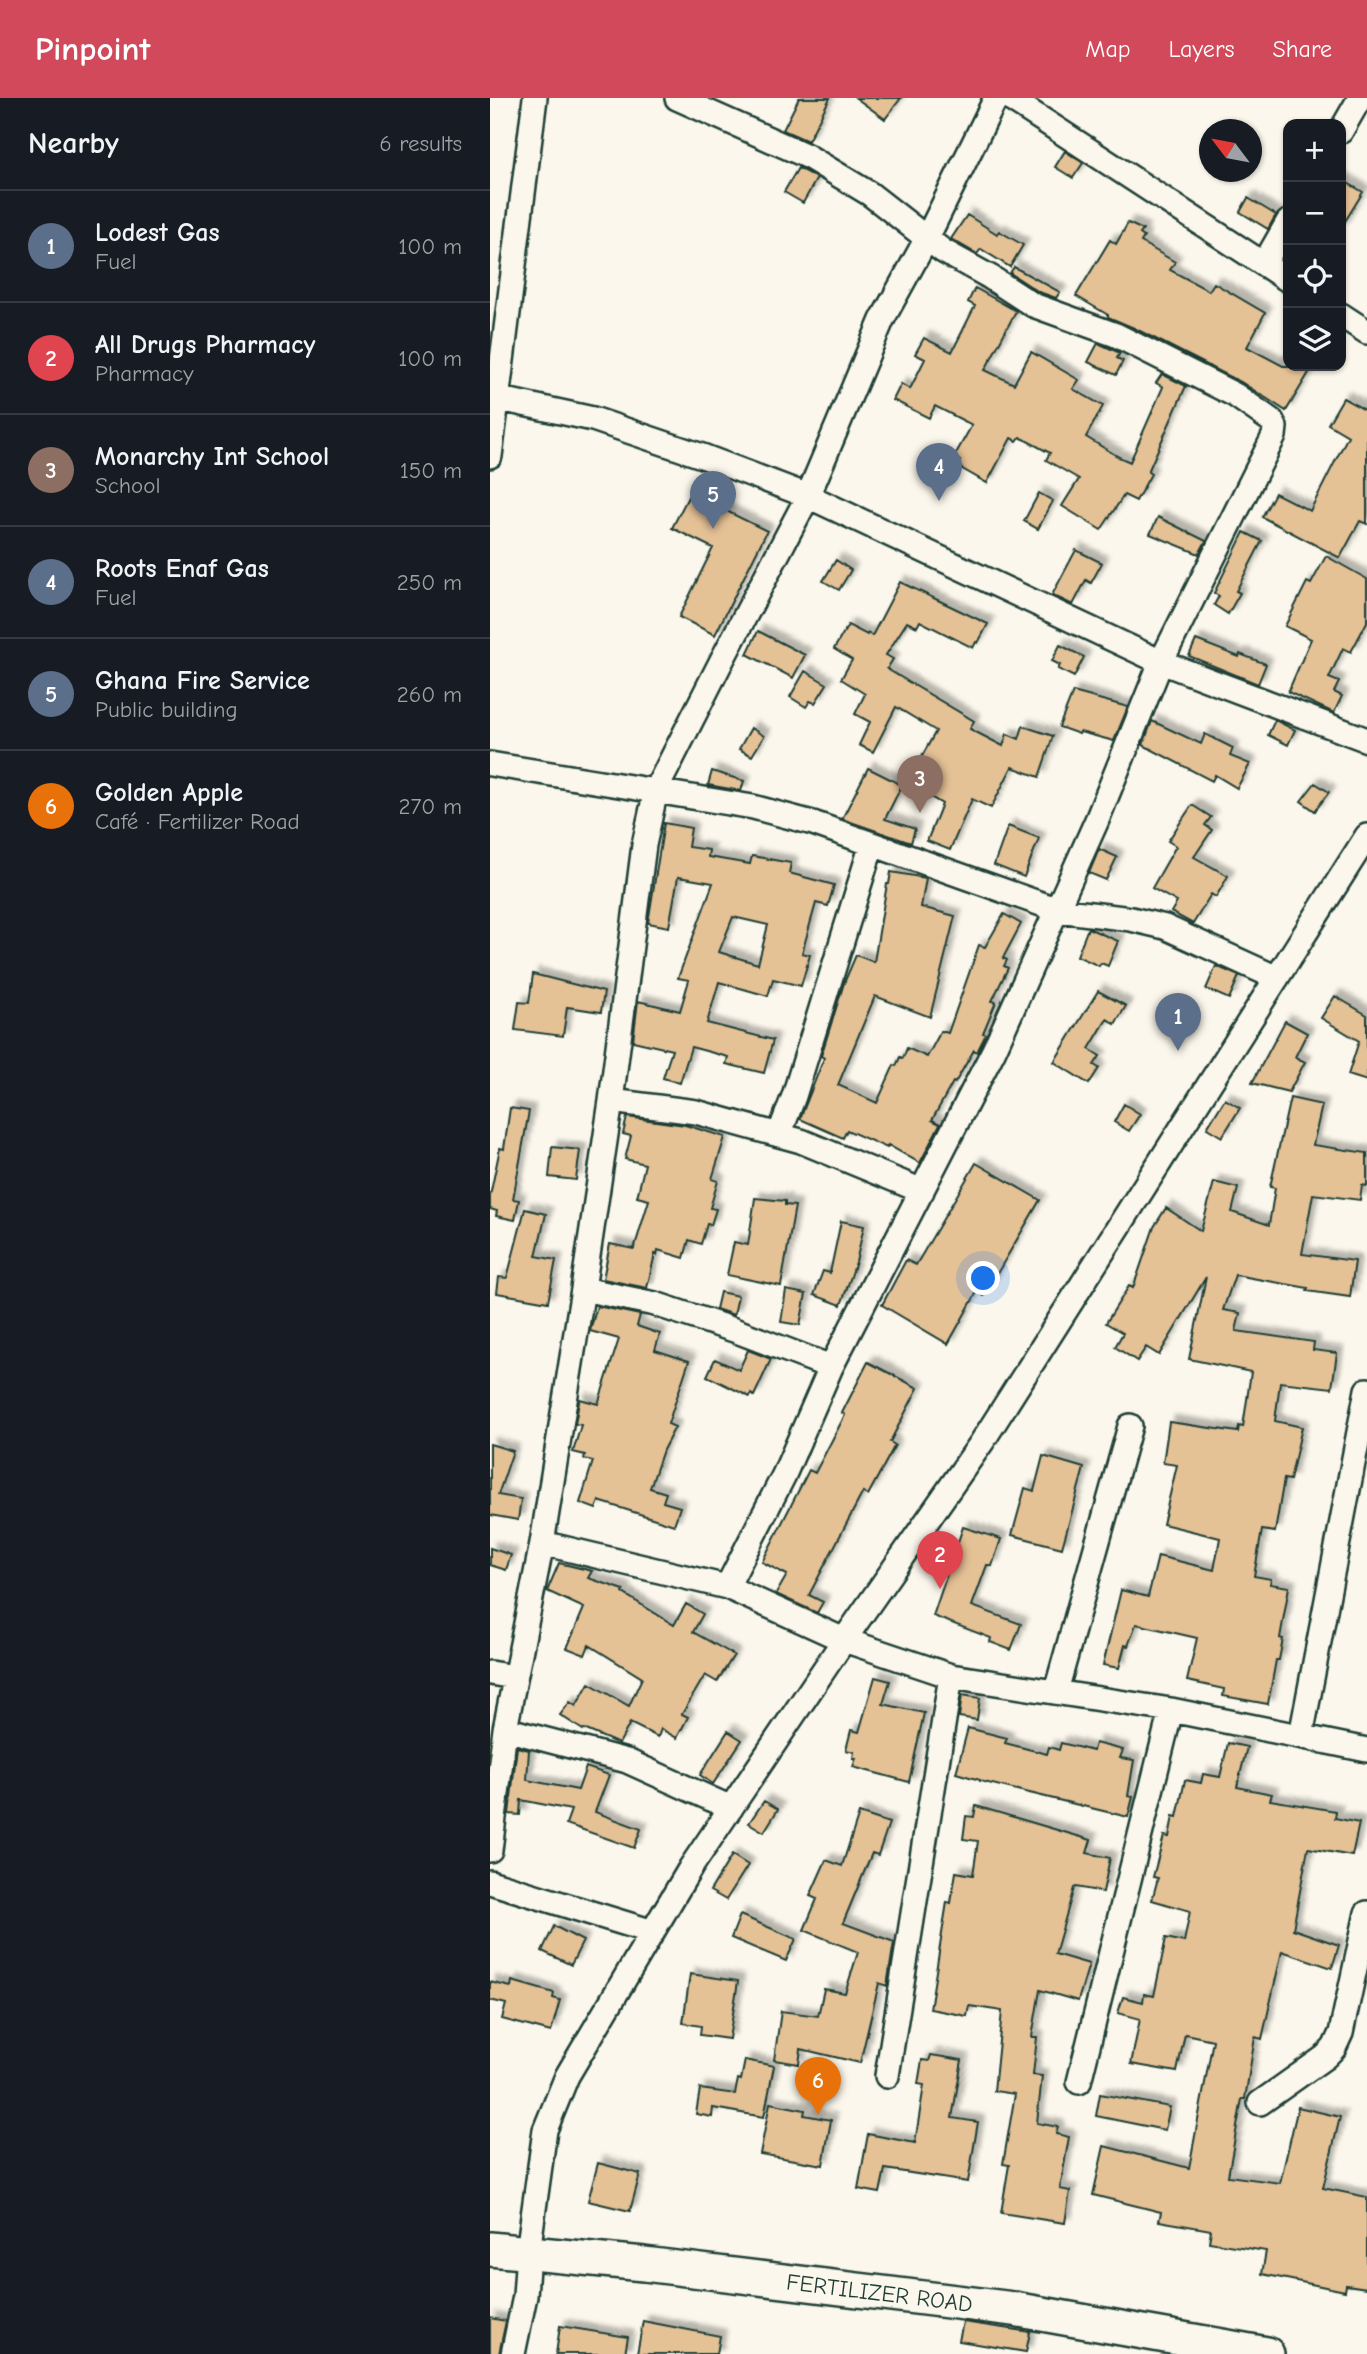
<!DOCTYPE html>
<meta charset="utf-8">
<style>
body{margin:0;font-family:"Comic Neue",sans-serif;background:#242831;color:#f1f3f6}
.controls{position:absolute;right:21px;top:21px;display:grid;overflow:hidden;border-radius:14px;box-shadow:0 2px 5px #0004}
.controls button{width:63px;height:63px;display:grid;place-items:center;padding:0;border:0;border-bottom:2px solid #363941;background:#171b24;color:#f1f3f6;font:35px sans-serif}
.compass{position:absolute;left:709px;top:21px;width:63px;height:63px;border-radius:50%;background:#171b24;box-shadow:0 2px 5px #0004;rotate:302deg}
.you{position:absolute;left:494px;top:1181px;width:24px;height:24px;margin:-18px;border:5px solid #fff;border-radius:50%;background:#1a73e8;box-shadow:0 0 0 10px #1a73e833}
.badge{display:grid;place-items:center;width:46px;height:46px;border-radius:50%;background:#d1495b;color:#fff;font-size:23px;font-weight:700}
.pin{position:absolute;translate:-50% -58px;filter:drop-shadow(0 2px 4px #0008)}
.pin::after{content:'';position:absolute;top:37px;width:24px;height:21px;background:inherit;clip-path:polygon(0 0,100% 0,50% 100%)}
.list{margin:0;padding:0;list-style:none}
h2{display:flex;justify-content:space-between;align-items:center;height:91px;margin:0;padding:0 28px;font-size:30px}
h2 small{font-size:23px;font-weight:400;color:#9ea1a6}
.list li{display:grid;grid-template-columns:46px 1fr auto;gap:21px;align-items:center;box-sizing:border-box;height:112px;padding:0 28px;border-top:2px solid #363941}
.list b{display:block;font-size:26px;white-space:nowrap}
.list p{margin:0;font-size:23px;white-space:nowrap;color:#9ea1a6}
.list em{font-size:23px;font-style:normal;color:#9ea1a6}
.icon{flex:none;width:38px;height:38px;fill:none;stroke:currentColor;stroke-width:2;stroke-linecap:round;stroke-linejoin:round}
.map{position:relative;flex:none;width:877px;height:2256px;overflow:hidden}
header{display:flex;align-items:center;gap:42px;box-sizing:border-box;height:98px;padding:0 35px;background:#d1495b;color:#fff}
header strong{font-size:33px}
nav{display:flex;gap:38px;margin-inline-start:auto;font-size:24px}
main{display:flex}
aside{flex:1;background:#171b24}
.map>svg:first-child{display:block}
.building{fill:#e5c196;stroke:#1f3d34;stroke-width:2;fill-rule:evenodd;filter:url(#shadow)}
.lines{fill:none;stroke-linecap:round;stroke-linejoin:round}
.street-casing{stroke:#1f3d34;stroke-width:28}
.secondary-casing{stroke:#1f3d34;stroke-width:38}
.street{stroke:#fbf7ec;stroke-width:23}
.secondary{stroke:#fbf7ec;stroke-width:33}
.labels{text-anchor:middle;stroke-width:5;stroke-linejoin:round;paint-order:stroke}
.street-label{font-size:23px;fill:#1f3d34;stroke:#fbf7ec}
</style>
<header>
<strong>Pinpoint</strong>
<nav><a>Map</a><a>Layers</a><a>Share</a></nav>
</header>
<main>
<aside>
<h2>Nearby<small>6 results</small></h2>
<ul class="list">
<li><span class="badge" style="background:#5c6f8a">1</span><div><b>Lodest Gas</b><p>Fuel</p></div><em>100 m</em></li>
<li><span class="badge" style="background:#e0444e">2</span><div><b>All Drugs Pharmacy</b><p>Pharmacy</p></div><em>100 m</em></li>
<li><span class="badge" style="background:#8d6e63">3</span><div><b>Monarchy Int School</b><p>School</p></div><em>150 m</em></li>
<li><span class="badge" style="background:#5c6f8a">4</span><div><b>Roots Enaf Gas</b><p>Fuel</p></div><em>250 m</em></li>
<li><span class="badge" style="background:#5c6f8a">5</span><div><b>Ghana Fire Service</b><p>Public building</p></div><em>260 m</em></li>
<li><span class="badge" style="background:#e8710a">6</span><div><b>Golden Apple</b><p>Café · Fertilizer Road</p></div><em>270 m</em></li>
</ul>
</aside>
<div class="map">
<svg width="877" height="2256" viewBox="0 0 877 2256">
<defs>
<filter id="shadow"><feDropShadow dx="6" dy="-6" stdDeviation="2" flood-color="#0004"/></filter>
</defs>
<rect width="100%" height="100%" fill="#fbf7ec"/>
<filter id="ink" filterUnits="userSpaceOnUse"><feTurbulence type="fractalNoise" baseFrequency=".0143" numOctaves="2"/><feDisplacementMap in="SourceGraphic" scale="14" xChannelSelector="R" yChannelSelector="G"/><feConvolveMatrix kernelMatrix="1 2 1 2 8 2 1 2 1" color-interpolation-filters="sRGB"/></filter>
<g filter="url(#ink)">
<path class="building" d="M 309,0 L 340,0 L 318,43 L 293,32 Z
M 366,0 L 411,0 L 395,21 Z
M 575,53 L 593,65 L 583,80 L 565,69 Z
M 308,70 L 327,80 L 313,105 L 294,94 Z
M 851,81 L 873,94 L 851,130 Z
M 758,100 L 786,117 L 778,131 L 750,114 Z
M 477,117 L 507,136 L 509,133 L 533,147 L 520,169 L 491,151 L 487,156 L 461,141 Z
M 638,125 L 653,132 L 650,136 L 654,139 L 651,144 L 685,164 L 680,172 L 719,193 L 724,185 L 775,215 L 757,249 L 793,268 L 823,268 L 796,313 L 751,284 L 644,230 L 618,219 L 618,217 L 586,198 L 620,142 L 626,146 Z
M 524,169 L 570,194 L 566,200 L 549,194 L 520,175 Z
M 485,190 L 526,213 L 495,272 L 524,286 L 541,254 L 589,282 L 583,291 L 613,308 L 596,339 L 629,359 L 640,364 L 673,289 L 666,285 L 672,276 L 696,288 L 658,374 L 661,376 L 646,403 L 634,397 L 611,432 L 572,408 L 589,381 L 556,362 L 560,355 L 530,339 L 527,343 L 521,340 L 497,385 L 467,368 L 470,363 L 464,359 L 482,327 L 445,308 L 439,320 L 403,302 L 411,286 L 420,291 L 435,261 L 425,256 L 434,240 L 462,254 L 485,208 L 478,204 Z
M 608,245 L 630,255 L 627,260 L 633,263 L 626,277 L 598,264 Z
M 853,300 L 877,313 L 877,426 L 870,423 L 850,460 L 772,419 L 785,395 L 820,413 L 858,338 L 838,326 Z
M 200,395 L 277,433 L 225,537 L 189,519 L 223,450 L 182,430 Z
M 549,395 L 563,403 L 548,431 L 534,423 Z
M 668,419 L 716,443 L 709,456 L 660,436 Z
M 754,434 L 772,443 L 746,493 L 750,495 L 738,516 L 724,507 L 729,498 L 724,495 Z
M 586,452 L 612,465 L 601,485 L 596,482 L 583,507 L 562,497 Z
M 836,458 L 877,481 L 877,524 L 861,554 L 853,550 L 839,580 L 849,584 L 844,594 L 852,598 L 844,615 L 798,594 L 821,541 L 795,528 L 817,484 L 821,486 Z
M 346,462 L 361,472 L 349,492 L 333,483 Z
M 410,484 L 498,526 L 488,545 L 486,544 L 483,550 L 430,523 L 427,529 L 417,524 L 396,557 L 403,561 L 397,571 L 484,623 L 480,631 L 513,648 L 517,636 L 529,641 L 533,628 L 563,638 L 549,679 L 522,669 L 501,710 L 482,701 L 460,752 L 437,743 L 452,706 L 417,685 L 446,633 L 406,609 L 383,654 L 369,647 L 380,624 L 365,616 L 375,596 L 351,581 L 362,562 L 344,551 L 358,527 L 377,537 L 378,535 L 382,538 Z
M 268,533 L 315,557 L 303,580 L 257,556 Z
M 706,542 L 749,559 L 750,556 L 776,566 L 768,586 L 699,558 Z
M 570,547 L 594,559 L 584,579 L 568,571 L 570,567 L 562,563 Z
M 315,573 L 337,586 L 325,605 L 320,603 L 316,609 L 300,599 Z
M 583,594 L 638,609 L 624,643 L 590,634 L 589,636 L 569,629 Z
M 785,622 L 805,632 L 798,647 L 778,637 Z
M 662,623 L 711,646 L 715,636 L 743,650 L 740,658 L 760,666 L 747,690 L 725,677 L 722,683 L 653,647 Z
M 261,630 L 274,638 L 262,658 L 249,651 Z
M 378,670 L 412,687 L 395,721 L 425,731 L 421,745 L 352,721 Z
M 222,673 L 254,683 L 251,693 L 218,687 Z
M 825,685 L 839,694 L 825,713 L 811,703 Z
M 702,707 L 721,719 L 715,727 L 722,732 L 704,759 L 738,778 L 726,799 L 721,796 L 703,826 L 681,814 L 687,804 L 662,790 L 686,748 L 678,743 Z
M 174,725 L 201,730 L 198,749 L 219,752 L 218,759 L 260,766 L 262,758 L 301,765 L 299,775 L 344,787 L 338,808 L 326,805 L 312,855 L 320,857 L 311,888 L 283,881 L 278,898 L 229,884 L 217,925 L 283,942 L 274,975 L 236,966 L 238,959 L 201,949 L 190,985 L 173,980 L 182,952 L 143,943 L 148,903 L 190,913 L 199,882 L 188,880 L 223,785 L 188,779 L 179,829 L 158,825 ZM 243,819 L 278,827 L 268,866 L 229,854 Z
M 518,728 L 549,740 L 534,779 L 504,767 Z
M 609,751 L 627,759 L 616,782 L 599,775 Z
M 401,774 L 436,780 L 431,809 L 465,818 L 440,919 L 385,898 L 348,987 L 387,1005 L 404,967 L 406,968 L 410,959 L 413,960 L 417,950 L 437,959 L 451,933 L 458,935 L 489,847 L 495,849 L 514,816 L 531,826 L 513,860 L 517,862 L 514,868 L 518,870 L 502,903 L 506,904 L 493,935 L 496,936 L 487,954 L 484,952 L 465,985 L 463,984 L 442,1022 L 450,1026 L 430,1065 L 398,1047 L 397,1050 L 357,1032 L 353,1040 L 310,1021 L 334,960 L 331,958 L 354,885 L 366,857 L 384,864 L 397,786 L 399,786 Z
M 598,830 L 628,843 L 618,868 L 611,865 L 609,868 L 587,858 Z
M 726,868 L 749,878 L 739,901 L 716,891 Z
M 43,876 L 114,894 L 111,914 L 77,909 L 73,938 L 25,932 L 29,904 L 39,905 Z
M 608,893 L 636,908 L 625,926 L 617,921 L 599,951 L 610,958 L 604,967 L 609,970 L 599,986 L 564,964 Z
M 845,898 L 877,917 L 877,983 L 858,977 L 869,943 L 831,920 Z
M 795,923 L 817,935 L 805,959 L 815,964 L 799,994 L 762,985 Z
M 800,1000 L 832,1007 L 823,1047 L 877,1055 L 877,1088 L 872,1087 L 870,1102 L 823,1096 L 812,1156 L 865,1163 L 860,1199 L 817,1193 L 818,1190 L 745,1177 L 733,1212 L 750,1215 L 746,1233 L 824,1244 L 823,1252 L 847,1255 L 842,1290 L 790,1284 L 785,1323 L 812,1329 L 800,1382 L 794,1381 L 785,1434 L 772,1432 L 764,1478 L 781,1481 L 780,1486 L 799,1489 L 790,1540 L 793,1541 L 789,1562 L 786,1562 L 778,1606 L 733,1598 L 734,1591 L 697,1583 L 707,1540 L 646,1526 L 638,1548 L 635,1547 L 629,1570 L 613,1567 L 631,1492 L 658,1499 L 668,1458 L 724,1472 L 730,1440 L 673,1426 L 687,1367 L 673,1365 L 679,1324 L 748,1334 L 749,1328 L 753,1329 L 761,1274 L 699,1261 L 716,1179 L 669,1257 L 656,1249 L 647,1263 L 625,1249 L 633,1235 L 616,1225 L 639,1188 L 643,1190 L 664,1129 L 676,1110 L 711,1133 L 724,1084 L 748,1090 L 742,1114 L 779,1127 L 785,1090 L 780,1089 Z
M 735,1001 L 750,1010 L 732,1039 L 717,1030 Z
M 634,1006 L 650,1016 L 639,1033 L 624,1024 Z
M 20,1010 L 39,1013 L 23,1101 L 29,1102 L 25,1122 L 6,1118 L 7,1113 L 0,1111 L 0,1098 L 10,1050 L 14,1051 Z
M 137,1019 L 195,1027 L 235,1039 L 222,1081 L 228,1083 L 220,1110 L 226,1111 L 221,1127 L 217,1126 L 211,1146 L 199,1142 L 194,1160 L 168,1152 L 167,1157 L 165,1156 L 157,1190 L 113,1181 L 120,1146 L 144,1151 L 159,1102 L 147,1099 L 155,1066 L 135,1061 L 141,1038 L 133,1036 Z
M 62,1049 L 90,1052 L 86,1082 L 59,1079 Z
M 486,1065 L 550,1102 L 494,1198 L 487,1194 L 458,1246 L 392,1207 L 416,1162 L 426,1167 Z
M 265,1100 L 295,1103 L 295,1107 L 305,1108 L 291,1188 L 237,1177 L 244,1144 L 258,1147 Z
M 35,1111 L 56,1116 L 46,1158 L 66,1162 L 58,1204 L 7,1195 L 9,1179 L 17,1180 Z
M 351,1123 L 374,1128 L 366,1164 L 351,1207 L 324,1197 L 333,1173 L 340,1175 Z
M 296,1192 L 316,1196 L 310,1227 L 291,1224 Z
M 230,1194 L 248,1198 L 244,1217 L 226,1211 Z
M 107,1208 L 150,1217 L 147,1228 L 170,1236 L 165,1252 L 199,1263 L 178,1326 L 185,1329 L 173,1352 L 160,1390 L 176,1395 L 173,1404 L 190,1409 L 184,1427 L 109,1403 L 106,1411 L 90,1405 L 103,1363 L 94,1361 L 95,1357 L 83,1354 L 91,1327 L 85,1326 L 89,1304 L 90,1301 L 108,1306 L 129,1241 L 100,1233 Z
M 258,1252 L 281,1261 L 264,1298 L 261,1296 L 260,1299 L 217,1278 L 225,1261 L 249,1272 Z
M 378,1264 L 428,1290 L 400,1344 L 405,1347 L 378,1397 L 373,1394 L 319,1497 L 333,1504 L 327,1515 L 286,1496 L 297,1477 L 272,1464 L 319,1372 L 325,1375 L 355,1317 L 352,1315 Z
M 0,1346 L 23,1353 L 8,1397 L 31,1401 L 28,1422 L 0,1417 Z
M 553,1358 L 594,1370 L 572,1450 L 522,1437 L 535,1390 L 544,1393 Z
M 473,1429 L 511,1441 L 502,1468 L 497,1467 L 482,1508 L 531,1526 L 521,1552 L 500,1544 L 501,1540 L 443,1518 Z
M 0,1450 L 21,1457 L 16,1472 L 0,1467 Z
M 69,1465 L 102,1473 L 98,1480 L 134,1492 L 133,1495 L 184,1527 L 196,1506 L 213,1516 L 203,1534 L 244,1557 L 227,1584 L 215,1577 L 192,1616 L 198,1619 L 187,1640 L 171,1631 L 168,1639 L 140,1625 L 129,1646 L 94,1631 L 93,1632 L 70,1617 L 80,1604 L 86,1608 L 99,1585 L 139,1608 L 152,1580 L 99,1547 L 95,1557 L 77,1550 L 94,1510 L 57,1493 Z
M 385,1579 L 400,1583 L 393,1606 L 434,1615 L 419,1684 L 363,1669 L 366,1660 L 363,1660 L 364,1654 L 356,1652 L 361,1632 L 369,1634 Z
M 472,1597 L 490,1600 L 487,1622 L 469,1619 Z
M 478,1630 L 517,1640 L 515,1645 L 557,1656 L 559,1649 L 569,1652 L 571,1645 L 603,1653 L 605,1645 L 633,1652 L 630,1660 L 644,1662 L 638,1698 L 643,1699 L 638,1719 L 490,1683 L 490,1682 L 466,1675 Z
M 238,1633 L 252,1642 L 223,1686 L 210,1677 Z
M 738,1645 L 757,1649 L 747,1689 L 782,1696 L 780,1702 L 846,1713 L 845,1720 L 869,1725 L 862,1758 L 818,1750 L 803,1831 L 849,1847 L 842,1870 L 792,1853 L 772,1941 L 765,1939 L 755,2001 L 752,2001 L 738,2078 L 790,2085 L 808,2009 L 850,2019 L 833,2090 L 877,2099 L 877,2190 L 856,2187 L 855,2193 L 772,2176 L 776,2153 L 719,2144 L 721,2132 L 669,2123 L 671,2114 L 603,2097 L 614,2048 L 699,2070 L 723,1942 L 695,1936 L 687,1974 L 641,1966 L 650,1921 L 628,1915 L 633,1899 L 653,1904 L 654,1896 L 664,1898 L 676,1840 L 694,1844 L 700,1813 L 662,1802 L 668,1780 L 663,1779 L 674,1738 L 679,1739 L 683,1718 L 687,1719 L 695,1682 L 711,1685 L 713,1676 L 730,1679 Z
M 27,1649 L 39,1652 L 37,1682 L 88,1692 L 96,1669 L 119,1677 L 105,1714 L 151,1731 L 144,1750 L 76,1726 L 81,1712 L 31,1702 L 30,1717 L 19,1716 Z
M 274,1703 L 288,1711 L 274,1734 L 259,1725 Z
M 486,1708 L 601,1742 L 597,1755 L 620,1760 L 613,1794 L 586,1789 L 584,1790 L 565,1856 L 599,1866 L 588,1903 L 550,1892 L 542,1939 L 547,1939 L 543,1977 L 552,1978 L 547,2025 L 568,2029 L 566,2036 L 579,2039 L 570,2091 L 580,2093 L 575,2125 L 511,2115 L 519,2067 L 513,2066 L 525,1996 L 504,1993 L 512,1913 L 479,1908 L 477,1918 L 440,1911 L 457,1804 L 461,1805 L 466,1774 L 483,1777 L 488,1743 L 473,1741 L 476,1718 L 484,1719 Z
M 369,1715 L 399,1725 L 388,1757 L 382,1755 L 353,1825 L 404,1844 L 397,1888 L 389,1885 L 370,1965 L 311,1951 L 309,1966 L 284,1962 L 291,1913 L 328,1918 L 334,1891 L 355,1895 L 368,1854 L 314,1832 L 327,1801 L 320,1798 L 336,1762 L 352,1768 Z
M 242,1757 L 258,1767 L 236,1802 L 220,1793 Z
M 250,1817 L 306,1841 L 296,1863 L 241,1840 Z
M 64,1828 L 93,1843 L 81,1867 L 52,1853 Z
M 200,1876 L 248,1883 L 239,1941 L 210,1937 L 211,1928 L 193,1925 Z
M 22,1883 L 64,1895 L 63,1900 L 70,1902 L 61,1934 L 12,1921 L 16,1906 L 0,1902 L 0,1884 L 21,1889 Z
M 441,1957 L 472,1962 L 462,2020 L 488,2024 L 478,2084 L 395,2071 L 390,2095 L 368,2091 L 378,2036 L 425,2045 L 434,1987 L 428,1986 L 432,1962 L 439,1963 Z
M 255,1962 L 284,1968 L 274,2019 L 223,2010 L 222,2019 L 206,2016 L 210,1991 L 245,1996 L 248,1981 L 251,1982 Z
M 610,1996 L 680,2009 L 675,2032 L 606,2018 Z
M 280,2005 L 315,2012 L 314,2017 L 341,2022 L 333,2067 L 270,2056 Z
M 108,2065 L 150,2076 L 140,2113 L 98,2103 Z
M 0,2220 L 16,2223 L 9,2256 L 0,2256 Z
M 153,2223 L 230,2238 L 227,2256 L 147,2256 Z
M 473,2224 L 540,2234 L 536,2254 L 469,2243 Z
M 70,2228 L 138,2239 L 135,2256 L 66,2256 Z"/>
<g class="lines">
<defs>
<path id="street" d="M 187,0 L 317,58 L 380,96 L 453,153 L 500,179 L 543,207 L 626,237 L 745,297 L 782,323 L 785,329 L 784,338 L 671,564 L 607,722 L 504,952 L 341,1269 L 294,1377 L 237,1489 L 354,1542 L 461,1578 L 681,1612 L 877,1652
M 519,0 L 798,182
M 851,33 L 870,0
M 774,166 L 798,124
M 851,217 L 877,234
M 6,300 L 103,321 L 215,359 L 318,398 L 671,564 L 877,642
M 0,358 L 45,0
M 0,666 L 263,709 L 323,725 L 568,812 L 641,821 L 675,829 L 787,880
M 382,746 L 304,998 L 289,1037 L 311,1043 L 432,1093
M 121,1003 L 206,1014 L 289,1037
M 93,1191 L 165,1206 L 244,1232 L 341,1269
M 52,1445 L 237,1489
M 0,1575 L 24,1579
M 566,1593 L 640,1328
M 15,1631 L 137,1663 L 241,1710
M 811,1638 L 877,1292
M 0,1752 L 15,1631 L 52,1445 L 93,1191 L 121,1003 L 154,747 L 166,692 L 232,562 L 318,398 L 392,222 L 436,142 L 506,0
M 0,1784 L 163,1834
M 397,1978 L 461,1578
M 589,1984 L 681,1612
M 770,2005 L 835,1959 L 844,1950 L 851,1935 L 877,1815
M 23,2256 L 35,2198 L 38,2154 L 55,2032 L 77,1978 L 201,1769 L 354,1542 L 492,1344 L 877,738"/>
<g id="secondary">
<path id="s1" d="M 0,2151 L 154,2166 L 524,2211 L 777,2256"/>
</g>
</defs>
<use href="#street" class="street-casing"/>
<use href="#secondary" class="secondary-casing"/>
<use href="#street" class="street"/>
<use href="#secondary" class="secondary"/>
</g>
</g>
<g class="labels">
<g class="street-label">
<text dy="8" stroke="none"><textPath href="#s1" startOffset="392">FERTILIZER ROAD</textPath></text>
</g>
</g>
</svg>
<div class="controls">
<button>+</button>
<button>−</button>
<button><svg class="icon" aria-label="locate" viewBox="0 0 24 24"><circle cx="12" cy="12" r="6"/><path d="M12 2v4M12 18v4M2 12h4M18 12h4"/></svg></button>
<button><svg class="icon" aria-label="layers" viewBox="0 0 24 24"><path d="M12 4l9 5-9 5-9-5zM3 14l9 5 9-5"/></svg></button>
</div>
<svg class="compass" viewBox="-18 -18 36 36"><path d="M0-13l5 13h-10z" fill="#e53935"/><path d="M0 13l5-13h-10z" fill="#9ea1a6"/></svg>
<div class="you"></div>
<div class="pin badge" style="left:688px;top:953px;background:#5c6f8a">1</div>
<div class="pin badge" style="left:450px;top:1491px;background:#e0444e">2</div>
<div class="pin badge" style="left:430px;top:715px;background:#8d6e63">3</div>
<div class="pin badge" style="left:449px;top:403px;background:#5c6f8a">4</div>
<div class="pin badge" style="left:223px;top:431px;background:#5c6f8a">5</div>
<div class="pin badge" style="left:328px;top:2017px;background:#e8710a">6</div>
</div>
</main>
